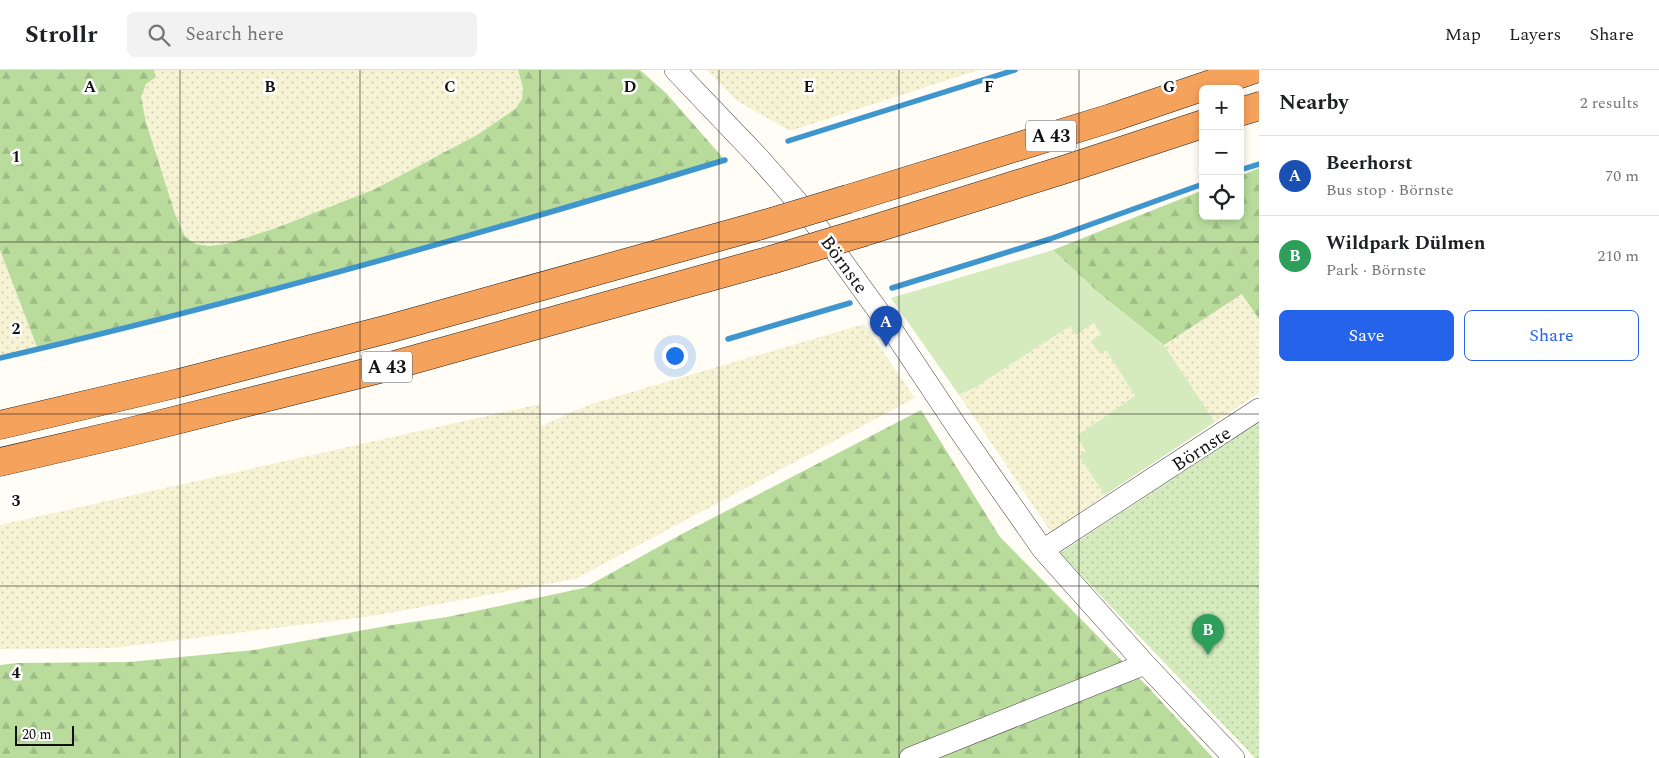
<!DOCTYPE html>
<meta charset="utf-8">
<style>
body{margin:0;font-family:Spectral,serif;background:#f2f2f2;color:#202124}
.controls{position:absolute;right:15px;top:15px;display:grid;overflow:hidden;border-radius:8px;box-shadow:0 2px 8px #0003}
.controls button{width:45px;height:45px;display:grid;place-items:center;padding:0;border:0;border-bottom:1px solid #e0e0e0;background:#fff;color:#202124;font:25px sans-serif}
.scale{position:absolute;left:15px;bottom:12px;width:59px;box-sizing:border-box;padding-left:5px;border:2px solid #111;border-top:0;font-size:14px;line-height:18px;white-space:nowrap;color:#111;-webkit-text-stroke:4px #fff;paint-order:stroke}
.you{position:absolute;left:674px;top:285px;width:18px;height:18px;margin:-12px;border:4px solid #fff;border-radius:50%;background:#1a73e8;box-shadow:0 0 0 8px #1a73e833}
.badge{display:grid;place-items:center;width:32px;height:32px;border-radius:50%;background:#2563eb;color:#fff;font-size:16px;font-weight:700}
.pin{position:absolute;translate:-50% -41px;filter:drop-shadow(0 1px 2px #0008)}
.pin::after{content:'';position:absolute;top:26px;width:18px;height:15px;background:inherit;clip-path:polygon(0 0,100% 0,50% 100%)}
.list{margin:0;padding:0;list-style:none}
h2{display:flex;justify-content:space-between;align-items:center;height:65px;margin:0;padding:0 20px;font-size:21px}
h2 small{font-size:16px;font-weight:400;color:#757577}
.list li{display:grid;grid-template-columns:32px 1fr auto;gap:15px;align-items:center;box-sizing:border-box;height:80px;padding:0 20px;border-top:1px solid #e0e0e0}
.list b{display:block;font-size:19px;white-space:nowrap}
.list p{margin:0;font-size:16px;white-space:nowrap;color:#757577}
.list em{font-size:16px;font-style:normal;color:#757577}
.actions{display:flex;gap:10px;padding:15px 20px}
.actions a{flex:1;padding:11px 0;border:1px solid #2563eb;border-radius:8px;text-align:center;font-size:18px;color:#2563eb}
.actions .main{background:#2563eb;color:#fff}
.icon{flex:none;width:28px;height:28px;fill:none;stroke:currentColor;stroke-width:2;stroke-linecap:round;stroke-linejoin:round}
.map{position:relative;flex:none;width:1259px;height:688px;overflow:hidden}
header{display:flex;align-items:center;gap:30px;box-sizing:border-box;height:70px;padding:0 25px;background:#fff;border-bottom:1px solid #e0e0e0}
header strong{font-size:24px}
nav{display:flex;gap:28px;margin-inline-start:auto;font-size:18px}
.search{width:350px;height:45px;background:#f2f2f2;display:flex;align-items:center;gap:12px;box-sizing:border-box;padding:0 18px;border-radius:8px;color:#757577;font-size:19px}
main{display:flex}
aside{flex:1;background:#fff}
.map>svg:first-child{display:block}
.farmland{fill:url(#farmland-dots)}
.grass{fill:#d5ebbd}
.forest{fill:url(#forest-firs)}
.park{fill:url(#park-dots)}
.lines{fill:none;stroke-linecap:round;stroke-linejoin:round}
.stream{stroke:#3f96cf;stroke-width:5.5}
.minor-casing{stroke:#444;stroke-width:22}
.motorway-casing{stroke:#222;stroke-width:29}
.minor{stroke:#fff;stroke-width:21}
.motorway{stroke:#f5a25d;stroke-width:28}
.motorway-bridge-casing{stroke:#222;stroke-width:29;stroke-linecap:butt}
.motorway-bridge{stroke:#f5a25d;stroke-width:28}
.grid{fill:none;stroke:#111;stroke-width:1;stroke-opacity:0.55}
.labels{text-anchor:middle;stroke-width:5;stroke-linejoin:round;paint-order:stroke}
.shield{fill:#fff;stroke:#585858;stroke-width:1}
.shield-label{font-size:18px;font-weight:bold;fill:#111}
.street-label{font-size:19px;fill:#111;stroke:#fff}
.grid-label{font-size:16px;text-anchor:middle;font-weight:bold;fill:#111;stroke:#fff;stroke-width:5;stroke-linejoin:round;paint-order:stroke}
</style>
<header>
<strong>Strollr</strong>
<div class="search"><svg class="icon" aria-label="search" viewBox="0 0 24 24"><circle cx="10" cy="10" r="6"/><path d="M15 15l6 6"/></svg>Search here</div>
<nav><a>Map</a><a>Layers</a><a>Share</a></nav>
</header>
<main>
<div class="map">
<svg width="1259" height="688" viewBox="0 0 1259 688">
<defs>
<pattern id="farmland-dots" width="8" height="8" patternUnits="userSpaceOnUse" patternTransform="scale(1.25)"><rect width="8" height="8" fill="#f6f3d4"/><path d="M2 2h.1M6 6h.1" fill="none" stroke="#d2cfb5" stroke-width="1.8" stroke-linecap="round"/></pattern>
<pattern id="forest-firs" width="22" height="20" patternUnits="userSpaceOnUse" patternTransform="scale(1.25)"><rect width="22" height="20" fill="#b9dc9c"/><path d="M5 1l3.5 6h-7zM16 11l3.5 6h-7z" fill="#9ebc85"/></pattern>
<pattern id="park-dots" width="8" height="8" patternUnits="userSpaceOnUse" patternTransform="scale(1.25)"><rect width="8" height="8" fill="#d5ebbd"/><path d="M2 2h.1M6 6h.1" fill="none" stroke="#b6c8a1" stroke-width="1.8" stroke-linecap="round"/></pattern>
</defs>
<rect width="100%" height="100%" fill="#fffdf5"/>
<path class="farmland" d="M 154,0 L 518,0 L 523,18 L 522,29 L 515,39 L 477,65 L 375,119 L 276,158 L 226,174 L 209,176 L 196,174 L 185,167 L 175,144 L 146,52 L 141,27 L 146,14 L 156,7 Z
M 707,0 L 979,0 L 790,61 L 737,31 Z
M 0,180 L 37,277 L 0,286 Z
M 1242,223 L 1259,249 L 1259,323 L 1215,352 L 1164,275 Z
M 1094,253 L 1101,264 L 1092,271 L 1106,280 L 1135,326 L 1086,382 L 1080,386 L 1105,425 L 1051,462 L 959,325 L 976,317 L 1070,256 L 1084,260 Z
M 864,254 L 915,328 L 575,509 L 373,546 L 147,574 L 112,578 L 0,579 L 0,455 L 540,334 L 541,356 L 591,334 Z"/>
<path class="grass" d="M 1053,180 L 1099,223 L 1164,275 L 1215,352 L 1105,425 L 1079,386 L 1086,382 L 1077,366 L 1135,326 L 1106,280 L 1100,284 L 1091,271 L 1101,264 L 1094,253 L 1076,265 L 1070,256 L 976,317 L 959,325 L 891,228 Z"/>
<path class="forest" d="M 0,0 L 154,0 L 156,7 L 146,14 L 141,27 L 146,52 L 175,144 L 185,167 L 196,174 L 209,176 L 226,174 L 276,158 L 375,119 L 477,65 L 515,39 L 522,29 L 523,18 L 518,0 L 640,0 L 666,23 L 724,89 C 650,111 576,134 502,155 C 348,198 193,239 37,277 L 0,180 Z
M 1259,98 L 1259,249 L 1242,224 L 1164,275 L 1099,223 L 1053,180 L 1203,120 L 1203,146 L 1240,146 L 1240,106 Z
M 921,340 L 1000,467 L 1149,618 L 1213,688 L 0,688 L 0,595 L 17,593 L 129,592 L 254,580 L 392,555 L 447,547 L 584,518 L 680,465 Z"/>
<path class="park" d="M 1259,352 L 1259,688 L 1255,688 L 1060,483 Z"/>
<g class="lines">
<path class="stream" d="M 788,71 L 1015,0
M 1240,100 L 1259,94
M 892,218 L 1050,169 L 1203,114
M 728,269 L 850,233
M 0,288 C 244,231 485,163 725,90"/>
<defs>
<path id="minor" d="M 675,0 L 759,88 L 809,145 L 897,267 L 959,360 L 1043,480 L 1145,594 L 1234,688
M 1043,480 L 1259,339
M 910,688 L 1145,594"/>
<path id="motorway" d="M 1240,42 L 1259,36
M 848,129 L 1111,48 L 1252,0
M 864,162 L 1063,100 L 1203,54
M 0,355 L 179,313 L 392,258 L 758,156
M 0,392 L 125,363 L 380,299 L 771,190"/>
</defs>
<use href="#minor" class="minor-casing"/>
<use href="#motorway" class="motorway-casing"/>
<use href="#minor" class="minor"/>
<use href="#motorway" class="motorway"/>
<defs>
<path id="motorway-bridge" d="M 758,156 L 848,129
M 771,190 L 864,162"/>
</defs>
<use href="#motorway-bridge" class="motorway-bridge-casing"/>
<use href="#motorway-bridge" class="motorway-bridge"/>
</g>
<path class="grid" d="M 180,0 L 180,688M 360,0 L 360,688M 540,0 L 540,688M 719,0 L 719,688M 899,0 L 899,688M 1079,0 L 1079,688M 0,172 L 1259,172M 0,344 L 1259,344M 0,516 L 1259,516"/>
<g class="labels">
<g class="shield">
<rect x="1026" y="50.5" width="50" height="31" rx="4"/>
<rect x="362" y="281.5" width="50" height="31" rx="4"/>
</g>
<g class="shield-label">
<text x="1051" y="72">A 43</text>
<text x="387" y="303">A 43</text>
</g>
<g class="street-label">
<text transform="translate(845 194) rotate(54)" y="7">Börnste</text>
<text transform="translate(1201 378) rotate(-33)" y="7">Börnste</text>
</g>
</g>
<g class="grid-label">
<text x="90" y="22">A</text>
<text x="270" y="22">B</text>
<text x="450" y="22">C</text>
<text x="630" y="22">D</text>
<text x="809" y="22">E</text>
<text x="989" y="22">F</text>
<text x="1169" y="22">G</text>
<text x="16" y="92">1</text>
<text x="16" y="264">2</text>
<text x="16" y="436">3</text>
<text x="16" y="608">4</text>
</g>
</svg>
<div class="controls">
<button>+</button>
<button>−</button>
<button><svg class="icon" aria-label="locate" viewBox="0 0 24 24"><circle cx="12" cy="12" r="6"/><path d="M12 2v4M12 18v4M2 12h4M18 12h4"/></svg></button>
</div>
<div class="scale">20 m</div>
<div class="you"></div>
<div class="pin badge" style="left:886px;top:277px;background:#1a4fb4">A</div>
<div class="pin badge" style="left:1208px;top:585px;background:#2e9e5b">B</div>
</div>
<aside>
<h2>Nearby<small>2 results</small></h2>
<ul class="list">
<li><span class="badge" style="background:#1a4fb4">A</span><div><b>Beerhorst</b><p>Bus stop · Börnste</p></div><em>70 m</em></li>
<li><span class="badge" style="background:#2e9e5b">B</span><div><b>Wildpark Dülmen</b><p>Park · Börnste</p></div><em>210 m</em></li>
</ul>
<div class="actions"><a class="main">Save</a><a>Share</a></div>
</aside>
</main>
